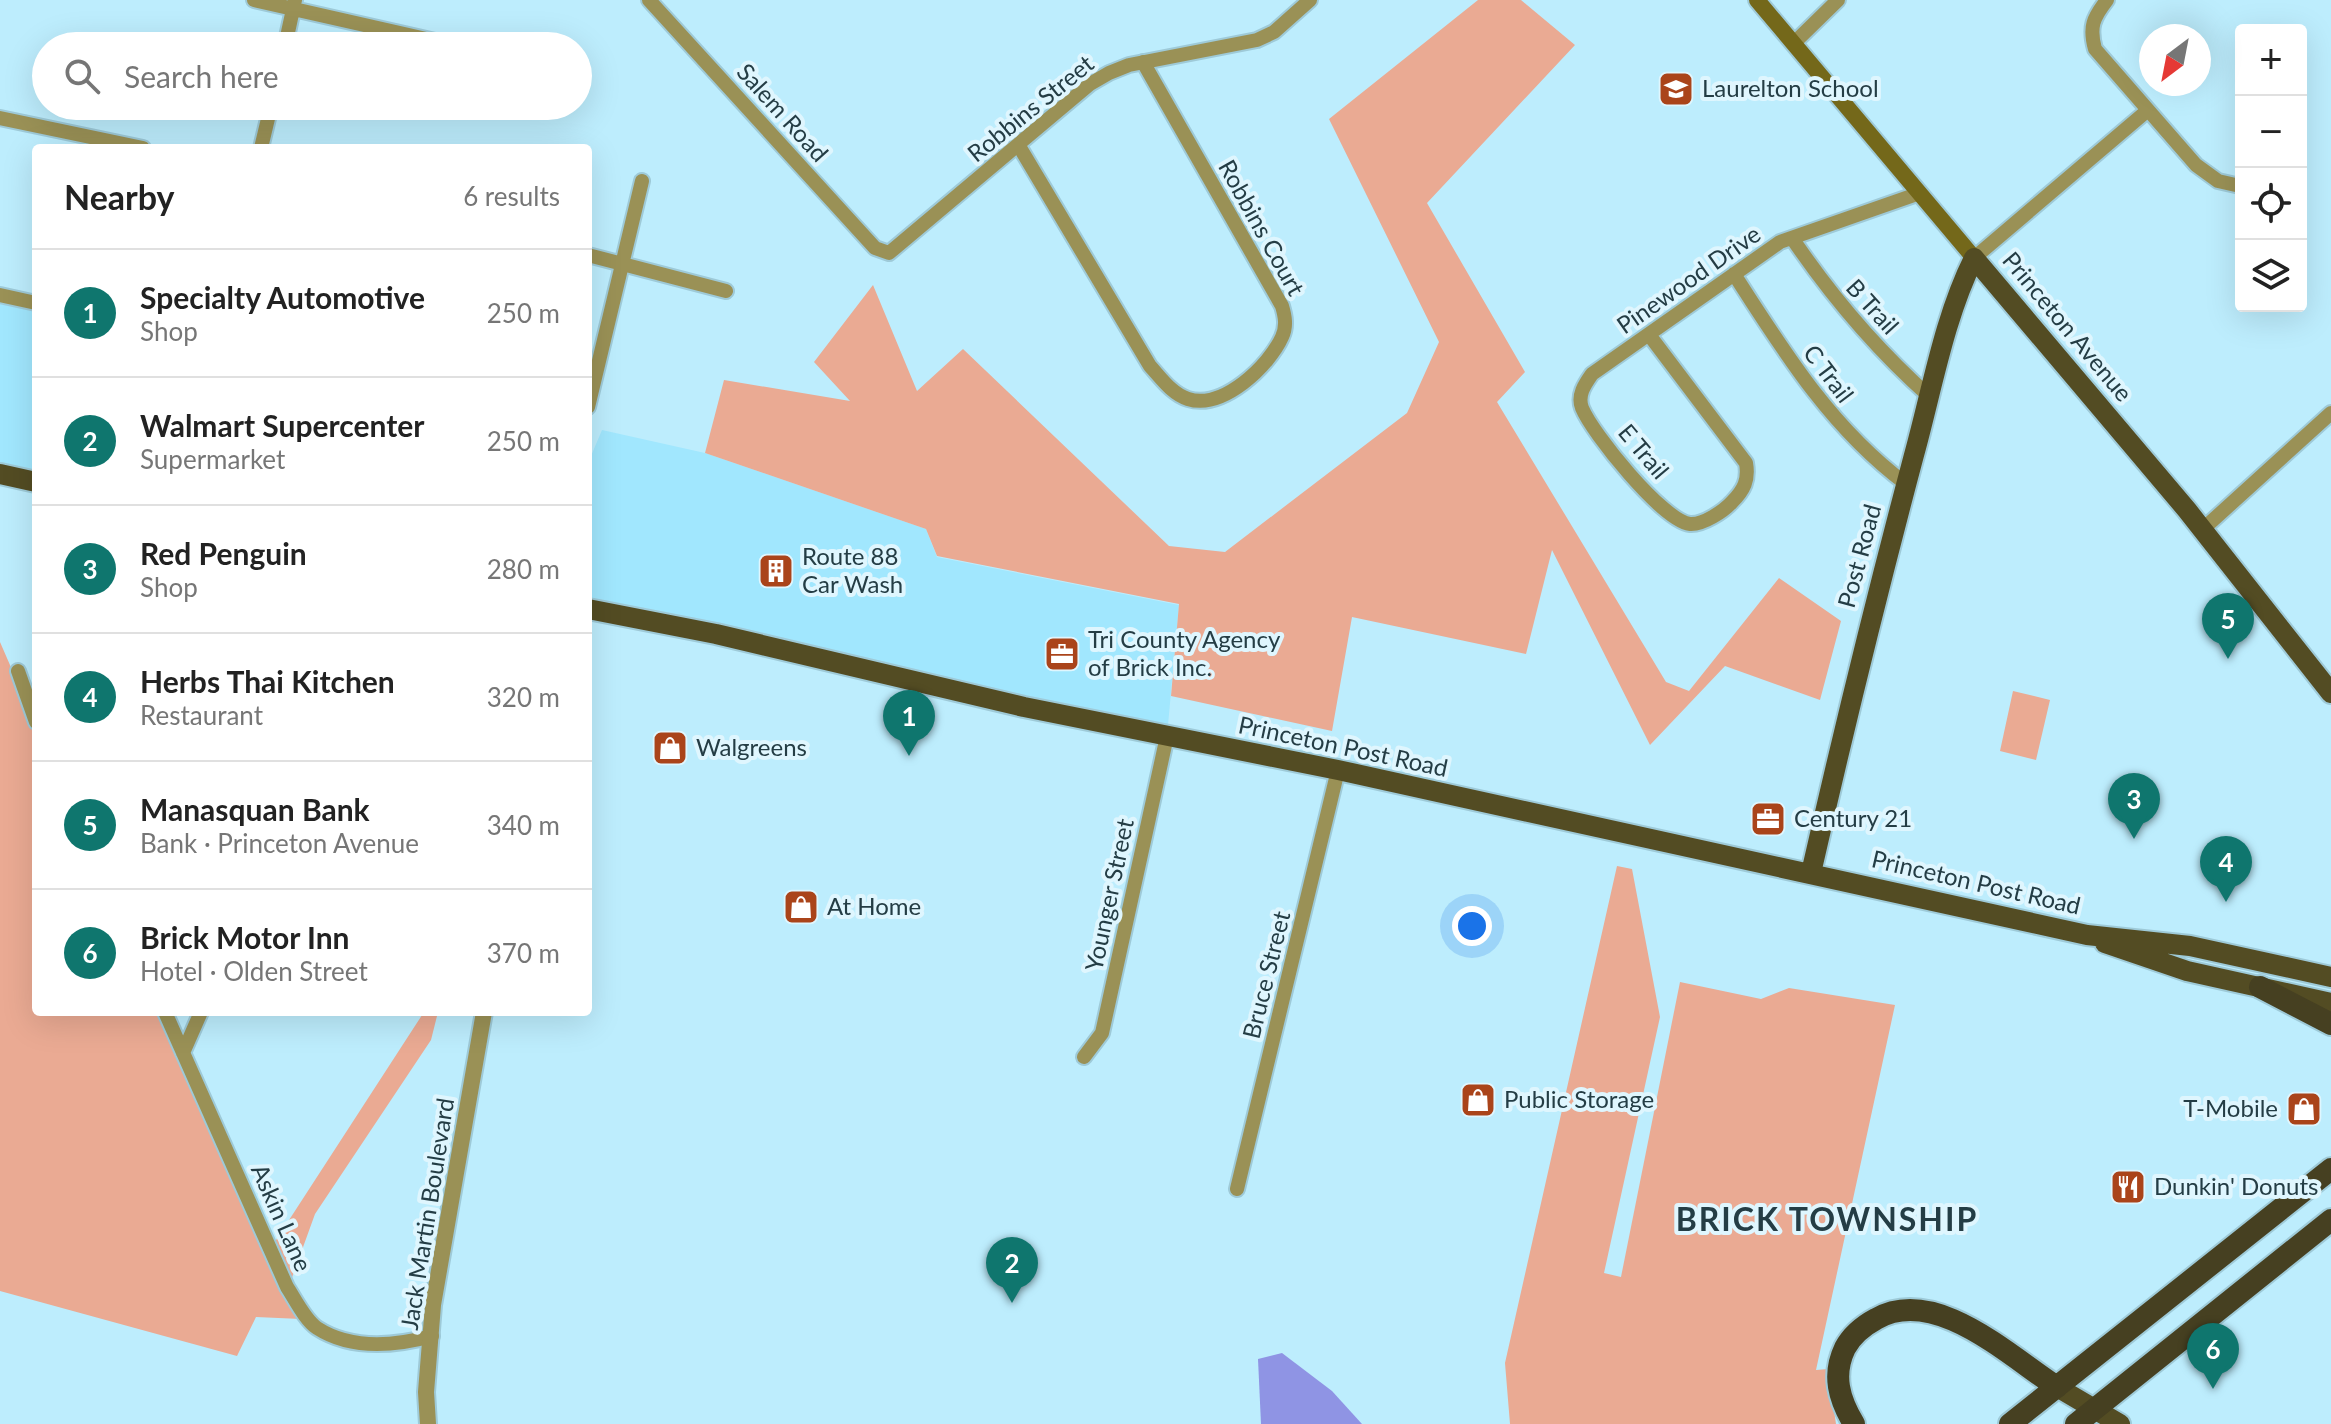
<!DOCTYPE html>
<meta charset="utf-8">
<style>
body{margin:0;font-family:Lato,sans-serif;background:#f2f2f2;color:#222}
.controls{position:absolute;right:24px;top:24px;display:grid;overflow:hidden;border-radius:8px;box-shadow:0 8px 32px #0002}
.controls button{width:72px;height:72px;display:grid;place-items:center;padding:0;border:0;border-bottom:2px solid #e0e0e0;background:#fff;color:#222;font:40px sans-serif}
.compass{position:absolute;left:2139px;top:24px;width:72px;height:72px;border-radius:50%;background:#fff;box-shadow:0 8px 32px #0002;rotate:212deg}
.you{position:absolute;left:1472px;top:926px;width:28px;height:28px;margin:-20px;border:6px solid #fff;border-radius:50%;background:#1a73e8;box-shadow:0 0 0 12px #1a73e833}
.badge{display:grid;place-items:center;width:52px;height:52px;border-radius:50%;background:#0f766e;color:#fff;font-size:26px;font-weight:700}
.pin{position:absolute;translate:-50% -66px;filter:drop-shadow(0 2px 4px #0008)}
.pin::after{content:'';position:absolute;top:42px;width:28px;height:24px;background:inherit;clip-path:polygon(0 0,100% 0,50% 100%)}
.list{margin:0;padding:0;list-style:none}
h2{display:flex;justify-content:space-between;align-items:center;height:104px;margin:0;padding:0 32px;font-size:34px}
h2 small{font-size:26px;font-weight:400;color:#767676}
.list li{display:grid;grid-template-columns:52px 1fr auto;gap:24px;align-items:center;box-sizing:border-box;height:128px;padding:0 32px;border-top:2px solid #e0e0e0}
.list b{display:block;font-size:30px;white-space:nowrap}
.list p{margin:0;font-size:26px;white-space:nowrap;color:#767676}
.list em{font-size:26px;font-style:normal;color:#767676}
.icon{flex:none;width:44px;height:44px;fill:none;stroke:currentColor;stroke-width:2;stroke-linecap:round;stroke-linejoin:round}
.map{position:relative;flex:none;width:2331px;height:1424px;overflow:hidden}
.search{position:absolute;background:#fff;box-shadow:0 8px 32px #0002;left:32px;top:32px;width:560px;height:88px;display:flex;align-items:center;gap:20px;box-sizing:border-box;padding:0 28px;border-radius:44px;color:#767676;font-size:30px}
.panel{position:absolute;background:#fff;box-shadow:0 8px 32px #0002;left:32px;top:144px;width:560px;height:872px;border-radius:8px}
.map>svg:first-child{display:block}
.built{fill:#a1e7fe}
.green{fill:#eaaa93}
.water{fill:#8f94e4}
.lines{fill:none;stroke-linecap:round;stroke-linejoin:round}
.minor-casing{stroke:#9ecad8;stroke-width:18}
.tertiary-casing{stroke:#9ecad8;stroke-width:20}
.secondary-casing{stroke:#9ecad8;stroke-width:20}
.primary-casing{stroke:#9ecad8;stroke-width:24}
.trunk-casing{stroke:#9ecad8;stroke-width:26}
.minor{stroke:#9a9156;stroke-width:14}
.tertiary{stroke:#9a9156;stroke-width:16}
.secondary{stroke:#74681a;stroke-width:16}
.primary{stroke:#534c23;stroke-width:20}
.trunk{stroke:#464021;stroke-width:22}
.labels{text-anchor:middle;stroke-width:8;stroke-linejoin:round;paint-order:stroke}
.poi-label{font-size:24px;fill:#243d45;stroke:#dff6fe;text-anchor:start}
.street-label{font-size:24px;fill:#243d45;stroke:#dff6fe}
.district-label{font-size:32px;font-weight:bold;letter-spacing:2px;fill:#243d45;stroke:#dff6fe}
</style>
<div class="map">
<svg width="2331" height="1424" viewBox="0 0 2331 1424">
<rect width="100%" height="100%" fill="#bdedfd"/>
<path class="built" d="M 0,295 L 36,303 L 36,482 L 0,474 Z
M 602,430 L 705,453 L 926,529 L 937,557 L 1179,605 L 1167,736 L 588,610 L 588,463 Z"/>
<path class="green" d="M 1478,0 L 1521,0 L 1575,45 L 1427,203 L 1525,372 L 1497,402 L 1666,682 L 1689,691 L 1779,578 L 1841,621 L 1820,700 L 1725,666 L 1650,745 L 1552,550 L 1526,654 L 1352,617 L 1332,731 L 1171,696 L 1179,604 L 937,556 L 926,529 L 705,453 L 724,380 L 850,401 L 814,362 L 873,285 L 917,391 L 963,349 L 1169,546 L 1225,552 L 1407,413 L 1439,342 L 1329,119 Z
M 0,642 L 36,725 L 36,1012 L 161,1012 L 267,1254 L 424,1012 L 438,1012 L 431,1040 L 315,1214 L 285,1297 L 301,1319 L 256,1317 L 237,1356 L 0,1291 Z
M 2013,691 L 2050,700 L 2036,760 L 2000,751 Z
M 1617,866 L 1632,869 L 1660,1017 L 1604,1273 L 1621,1277 L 1680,982 L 1761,999 L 1789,988 L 1895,1005 L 1816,1370 L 1828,1369 L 1836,1424 L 1510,1424 L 1505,1363 Z"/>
<path class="water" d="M 1282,1353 L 1332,1391 L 1362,1424 L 1261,1424 L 1258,1359 Z"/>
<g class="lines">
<defs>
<path id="minor" d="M 254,0 L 444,43
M 649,0 L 875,248 L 889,253 L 1090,84 L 1109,73 L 1129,65 L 1257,40 L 1274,32 L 1310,0
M 2107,0 C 2093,18 2089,27 2095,49 L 2196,165 L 2218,181 L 2240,186
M 1794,43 L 1838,0
M 285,46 L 295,0
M 0,118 L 143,148
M 1019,146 L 1150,366 C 1161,378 1172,394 1188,399 C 1223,410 1269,366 1282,337 C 1287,326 1285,316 1282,306 L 1143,62
M 261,148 L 271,106
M 1792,238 C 1832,297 1876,349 1930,397
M 588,255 L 726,291
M 1974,258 L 2148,110
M 1734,274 C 1784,352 1831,428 1906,484
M 0,295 L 36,303
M 1650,336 L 1746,463 C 1749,480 1744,490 1732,502 C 1724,511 1703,525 1690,524 C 1663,521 1592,433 1582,408 C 1577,395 1585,384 1592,374 L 1780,242 L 1920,193
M 588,407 L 642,181
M 2202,530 L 2331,413
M 18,671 L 36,722
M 165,1012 L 287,1287 C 295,1299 305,1320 317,1328 C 351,1350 395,1346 432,1336
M 183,1053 L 201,1012
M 1084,1057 L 1102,1033 L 1167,736
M 1237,1189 L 1338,770"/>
<path id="tertiary" d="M 428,1424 L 426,1392 L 433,1305 L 484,1012"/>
<path id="secondary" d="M 1757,0 L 1974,258"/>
<path id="primary" d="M 0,474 L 36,482
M 588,609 L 716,634 L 1024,707 L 1338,770 L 2087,935 L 2190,946 L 2331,977
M 1811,873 C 1843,733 1877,594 1914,455 C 1932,390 1944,318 1974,258 L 2187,510 L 2331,693
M 2105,943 L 2187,971 L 2331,1003
M 2057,1387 L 2120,1424"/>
<path id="trunk" d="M 2260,987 L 2331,1024
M 1854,1424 C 1839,1399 1832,1375 1845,1348 C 1852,1335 1863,1326 1876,1319 C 1935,1285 2009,1356 2057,1387
M 2010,1424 L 2331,1169
M 2076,1424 L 2331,1220"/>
</defs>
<use href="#minor" class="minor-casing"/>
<use href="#tertiary" class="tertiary-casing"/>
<use href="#secondary" class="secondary-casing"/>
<use href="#primary" class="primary-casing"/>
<use href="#trunk" class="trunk-casing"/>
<use href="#minor" class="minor"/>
<use href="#tertiary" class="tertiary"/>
<use href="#secondary" class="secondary"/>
<use href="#primary" class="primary"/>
<use href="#trunk" class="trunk"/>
</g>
<defs>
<symbol id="school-square" viewBox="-11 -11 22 22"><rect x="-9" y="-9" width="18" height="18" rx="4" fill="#aa441a" stroke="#dff6fe"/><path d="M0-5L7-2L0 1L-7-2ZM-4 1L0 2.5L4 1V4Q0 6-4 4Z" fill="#fff"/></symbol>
<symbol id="building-square" viewBox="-11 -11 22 22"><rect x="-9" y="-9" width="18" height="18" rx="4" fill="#aa441a" stroke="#dff6fe"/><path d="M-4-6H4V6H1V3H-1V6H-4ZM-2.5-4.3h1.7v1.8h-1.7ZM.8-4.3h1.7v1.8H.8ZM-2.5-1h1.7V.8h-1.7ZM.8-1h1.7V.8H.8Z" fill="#fff"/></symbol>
<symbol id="office-square" viewBox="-11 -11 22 22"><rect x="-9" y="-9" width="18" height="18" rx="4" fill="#aa441a" stroke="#dff6fe"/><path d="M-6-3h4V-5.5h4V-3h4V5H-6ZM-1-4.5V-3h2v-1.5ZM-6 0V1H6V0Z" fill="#fff"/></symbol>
<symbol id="shop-square" viewBox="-11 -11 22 22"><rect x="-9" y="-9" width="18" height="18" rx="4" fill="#aa441a" stroke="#dff6fe"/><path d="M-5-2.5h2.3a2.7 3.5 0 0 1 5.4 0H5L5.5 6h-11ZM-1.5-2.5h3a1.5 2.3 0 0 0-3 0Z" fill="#fff"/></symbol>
<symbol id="restaurant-square" viewBox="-11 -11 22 22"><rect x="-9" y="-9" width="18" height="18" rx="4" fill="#aa441a" stroke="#dff6fe"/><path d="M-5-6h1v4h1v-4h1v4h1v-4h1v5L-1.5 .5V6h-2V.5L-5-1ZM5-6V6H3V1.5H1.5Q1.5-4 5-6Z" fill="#fff"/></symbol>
</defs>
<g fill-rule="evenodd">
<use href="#school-square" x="1656" y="69" width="40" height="40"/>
<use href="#building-square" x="756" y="551" width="40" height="40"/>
<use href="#office-square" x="1042" y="634" width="40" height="40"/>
<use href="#shop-square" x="650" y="728" width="40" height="40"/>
<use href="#office-square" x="1748" y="799" width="40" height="40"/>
<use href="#shop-square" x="781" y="887" width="40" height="40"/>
<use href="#shop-square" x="1458" y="1080" width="40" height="40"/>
<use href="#shop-square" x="2284" y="1089" width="40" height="40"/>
<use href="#restaurant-square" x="2108" y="1167" width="40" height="40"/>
</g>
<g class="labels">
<g class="poi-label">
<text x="1702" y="97">Laurelton School</text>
<text x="802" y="565">Route 88<tspan x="802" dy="28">Car Wash</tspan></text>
<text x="1088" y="648">Tri County Agency<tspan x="1088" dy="28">of Brick Inc.</tspan></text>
<text x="696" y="756">Walgreens</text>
<text x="1794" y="827">Century 21</text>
<text x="827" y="915">At Home</text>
<text x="1504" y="1108">Public Storage</text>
<text x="2278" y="1117" text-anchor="end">T-Mobile</text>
<text x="2154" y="1195">Dunkin' Donuts</text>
</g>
<g class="street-label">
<text transform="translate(1031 109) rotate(-39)" y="8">Robbins Street</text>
<text transform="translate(782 113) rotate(48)" y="8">Salem Road</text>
<text transform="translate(1261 228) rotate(61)" y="8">Robbins Court</text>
<text transform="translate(1689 280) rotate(-35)" y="8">Pinewood Drive</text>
<text transform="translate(1872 307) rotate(48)" y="8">B Trail</text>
<text transform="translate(2067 327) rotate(50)" y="8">Princeton Avenue</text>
<text transform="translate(1828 374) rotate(53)" y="8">C Trail</text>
<text transform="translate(1643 452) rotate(50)" y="8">E Trail</text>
<text transform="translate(1860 556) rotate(-75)" y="8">Post Road</text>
<text transform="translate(1343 747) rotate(12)" y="8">Princeton Post Road</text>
<text transform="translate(1976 883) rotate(13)" y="8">Princeton Post Road</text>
<text transform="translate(1110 895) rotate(-78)" y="8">Younger Street</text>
<text transform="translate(1267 975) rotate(-76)" y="8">Bruce Street</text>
<text transform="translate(428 1214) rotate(-81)" y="8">Jack Martin Boulevard</text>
<text transform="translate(281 1218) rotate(66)" y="8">Askin Lane</text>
</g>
<g class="district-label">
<text x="1827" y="1231">BRICK TOWNSHIP</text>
</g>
</g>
</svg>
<div class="controls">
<button>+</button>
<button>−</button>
<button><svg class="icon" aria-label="locate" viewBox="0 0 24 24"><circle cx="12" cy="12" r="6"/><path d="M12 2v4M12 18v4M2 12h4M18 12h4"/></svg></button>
<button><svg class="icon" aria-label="layers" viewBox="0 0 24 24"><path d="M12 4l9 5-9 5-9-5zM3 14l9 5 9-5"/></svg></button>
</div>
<svg class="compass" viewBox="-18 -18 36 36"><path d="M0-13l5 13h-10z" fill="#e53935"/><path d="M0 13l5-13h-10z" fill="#767676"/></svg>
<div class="you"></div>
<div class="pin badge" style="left:909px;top:756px">1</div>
<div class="pin badge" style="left:1012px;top:1303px">2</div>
<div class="pin badge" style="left:2134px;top:839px">3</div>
<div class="pin badge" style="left:2226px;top:902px">4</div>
<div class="pin badge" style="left:2228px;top:659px">5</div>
<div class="pin badge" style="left:2213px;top:1389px">6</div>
<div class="search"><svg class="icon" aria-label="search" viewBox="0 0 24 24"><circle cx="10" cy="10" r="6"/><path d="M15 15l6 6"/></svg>Search here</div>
<section class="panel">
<h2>Nearby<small>6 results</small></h2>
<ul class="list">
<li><span class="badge">1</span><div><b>Specialty Automotive</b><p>Shop</p></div><em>250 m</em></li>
<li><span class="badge">2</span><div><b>Walmart Supercenter</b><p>Supermarket</p></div><em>250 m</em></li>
<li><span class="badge">3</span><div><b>Red Penguin</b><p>Shop</p></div><em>280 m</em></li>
<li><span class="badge">4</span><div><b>Herbs Thai Kitchen</b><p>Restaurant</p></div><em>320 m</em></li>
<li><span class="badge">5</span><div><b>Manasquan Bank</b><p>Bank · Princeton Avenue</p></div><em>340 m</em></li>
<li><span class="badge">6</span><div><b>Brick Motor Inn</b><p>Hotel · Olden Street</p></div><em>370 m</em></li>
</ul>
</section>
</div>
